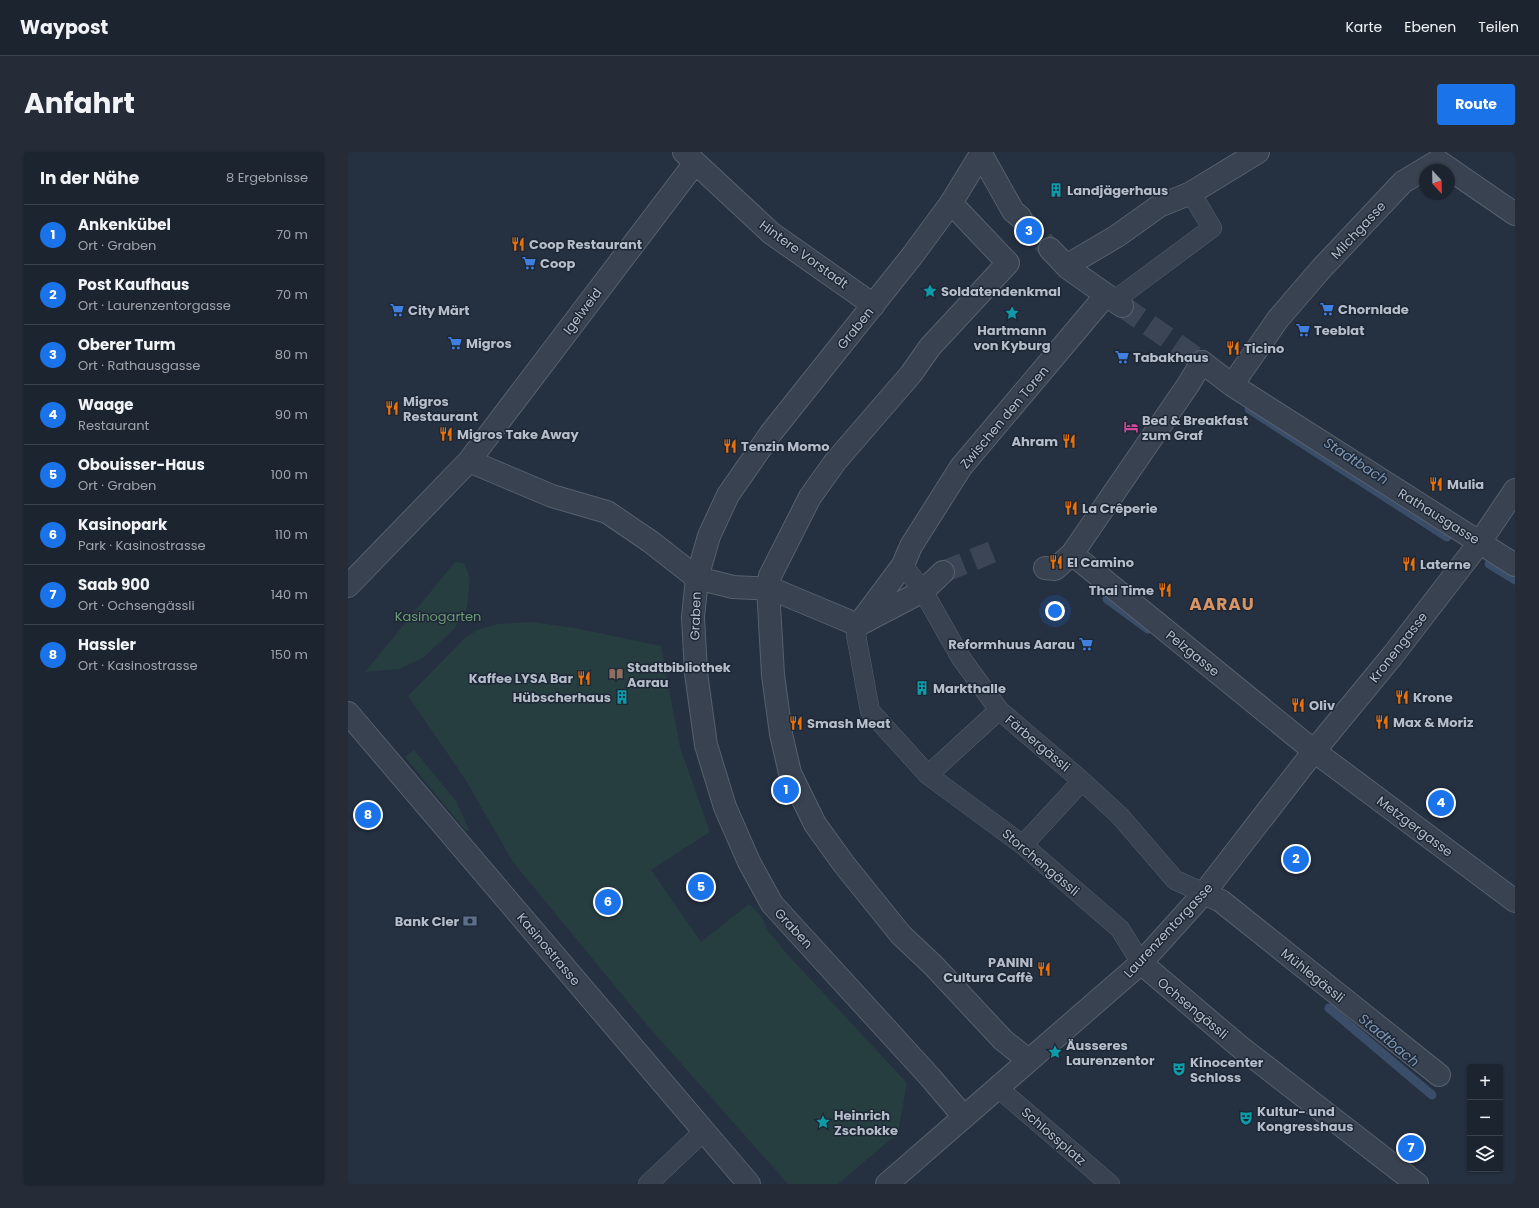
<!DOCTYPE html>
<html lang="de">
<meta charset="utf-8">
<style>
body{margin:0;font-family:Poppins,sans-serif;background:#252c38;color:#f1f3f6}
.controls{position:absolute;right:12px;bottom:12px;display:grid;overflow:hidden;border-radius:4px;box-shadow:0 1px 3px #0004}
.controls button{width:36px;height:36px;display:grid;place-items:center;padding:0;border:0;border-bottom:1px solid #3a414c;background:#1c2430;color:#f1f3f6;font:20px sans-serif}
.compass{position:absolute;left:1071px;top:12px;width:36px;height:36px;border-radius:50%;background:#1c2430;box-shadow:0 1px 3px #0004;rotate:158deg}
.you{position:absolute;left:707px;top:459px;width:14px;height:14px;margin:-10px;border:3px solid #fff;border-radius:50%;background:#1a73e8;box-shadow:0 0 0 6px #1a73e833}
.badge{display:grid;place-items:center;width:26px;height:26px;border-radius:50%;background:#1a73e8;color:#fff;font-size:13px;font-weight:700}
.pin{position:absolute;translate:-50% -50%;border:2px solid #fff;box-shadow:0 1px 4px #0006}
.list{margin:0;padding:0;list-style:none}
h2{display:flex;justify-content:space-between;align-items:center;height:52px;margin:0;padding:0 16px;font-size:17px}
h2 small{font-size:13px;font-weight:400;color:#a0a4ab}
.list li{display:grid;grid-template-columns:26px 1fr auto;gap:12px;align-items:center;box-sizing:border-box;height:60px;padding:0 16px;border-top:1px solid #3a414c}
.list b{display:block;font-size:15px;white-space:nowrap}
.list p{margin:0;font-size:13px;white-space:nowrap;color:#a0a4ab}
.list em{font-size:13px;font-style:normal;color:#a0a4ab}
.icon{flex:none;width:22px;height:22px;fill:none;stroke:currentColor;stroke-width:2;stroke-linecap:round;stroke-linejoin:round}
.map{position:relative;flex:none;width:1167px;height:1032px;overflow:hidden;border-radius:4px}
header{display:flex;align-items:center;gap:24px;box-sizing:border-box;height:56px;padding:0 20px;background:#1c2430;border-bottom:1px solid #3a414c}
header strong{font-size:19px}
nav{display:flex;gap:22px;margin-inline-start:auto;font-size:14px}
.intro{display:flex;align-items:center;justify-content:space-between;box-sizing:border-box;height:96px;padding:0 24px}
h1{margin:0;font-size:28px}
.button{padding:10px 18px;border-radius:4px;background:#1a73e8;color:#fff;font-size:14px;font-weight:700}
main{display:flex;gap:24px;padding:0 24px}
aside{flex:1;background:#1c2430;border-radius:4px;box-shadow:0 1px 3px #0004}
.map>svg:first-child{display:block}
.green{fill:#273e41}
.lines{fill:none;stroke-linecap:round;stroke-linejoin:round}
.stream{stroke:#3a4e69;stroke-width:9}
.pedestrian-tunnel{stroke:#3b4555;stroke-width:22;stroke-dasharray:22 11;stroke-linecap:butt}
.minor-tunnel{stroke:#3b4555;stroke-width:22;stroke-dasharray:22 11;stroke-linecap:butt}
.service-casing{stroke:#57606d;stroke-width:20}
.pedestrian-casing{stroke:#57606d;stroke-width:24}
.minor-casing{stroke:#57606d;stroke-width:24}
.tertiary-casing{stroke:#57606d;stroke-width:24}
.service{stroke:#394250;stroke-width:19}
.pedestrian{stroke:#394250;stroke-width:22}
.minor{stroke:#394250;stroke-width:22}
.tertiary{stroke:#394250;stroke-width:22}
.labels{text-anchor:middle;stroke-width:3;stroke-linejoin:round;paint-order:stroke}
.poi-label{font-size:13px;font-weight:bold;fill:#b5bdca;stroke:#1e2735;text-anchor:start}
.street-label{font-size:13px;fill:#b5bdca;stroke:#1e2735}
.park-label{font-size:13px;fill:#6c9b76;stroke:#1e2735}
.water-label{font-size:14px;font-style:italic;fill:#7c94b2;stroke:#1e2735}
.district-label{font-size:17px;font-weight:bold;letter-spacing:1px;fill:#d79464;stroke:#1e2735}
</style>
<header>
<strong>Waypost</strong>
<nav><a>Karte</a><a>Ebenen</a><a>Teilen</a></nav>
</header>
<div class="intro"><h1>Anfahrt</h1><a class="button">Route</a></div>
<main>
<aside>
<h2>In der Nähe<small>8 Ergebnisse</small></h2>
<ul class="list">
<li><span class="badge">1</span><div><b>Ankenkübel</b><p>Ort · Graben</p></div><em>70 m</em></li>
<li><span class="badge">2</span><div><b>Post Kaufhaus</b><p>Ort · Laurenzentorgasse</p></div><em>70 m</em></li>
<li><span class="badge">3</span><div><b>Oberer Turm</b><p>Ort · Rathausgasse</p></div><em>80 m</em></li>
<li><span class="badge">4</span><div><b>Waage</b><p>Restaurant</p></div><em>90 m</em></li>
<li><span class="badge">5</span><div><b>Obouisser-Haus</b><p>Ort · Graben</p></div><em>100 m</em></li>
<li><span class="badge">6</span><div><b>Kasinopark</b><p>Park · Kasinostrasse</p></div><em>110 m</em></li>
<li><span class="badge">7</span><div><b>Saab 900</b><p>Ort · Ochsengässli</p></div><em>140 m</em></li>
<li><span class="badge">8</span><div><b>Hassler</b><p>Ort · Kasinostrasse</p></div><em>150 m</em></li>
</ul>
</aside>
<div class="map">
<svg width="1167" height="1032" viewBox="0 0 1167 1032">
<rect width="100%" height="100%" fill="#253040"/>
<path class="green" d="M 107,410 L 116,411 L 122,426 L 119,456 L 106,477 L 75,506 L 51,517 L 17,520 Z
M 184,470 L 227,476 L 313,494 L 332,595 L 362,680 L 303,718 L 353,790 L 401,752 L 412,762 L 420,779 L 440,803 L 559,931 L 550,981 L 490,1032 L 440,1032 L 299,873 L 165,710 L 117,627 L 60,544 L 117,486 L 129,478 L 149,472 Z
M 66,598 L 108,649 L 121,678 L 118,679 L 57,605 Z"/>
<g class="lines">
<path class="stream" d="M 901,257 L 1099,385
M 1141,412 L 1167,428
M 759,447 L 800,477
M 981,856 L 1084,943"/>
<path class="pedestrian-tunnel" d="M 595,420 L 644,400"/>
<path class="minor-tunnel" d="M 672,65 L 702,97
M 774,154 L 854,210"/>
<defs>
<path id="service" d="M 768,149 L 771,145 L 864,76 L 843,41
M 555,413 L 575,439 L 613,506 L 651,558 L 734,629 L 772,664 L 827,728 L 856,741
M 510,473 L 508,483 L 522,559 L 580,623 L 675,693 L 772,777 L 793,811
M 580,623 L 651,558
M 675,693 L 734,629
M 650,936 L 762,1032
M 300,1032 L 356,979"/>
<path id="pedestrian" d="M 336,0 L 423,81 L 514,145 L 525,154
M 603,51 L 660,111 L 582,195 L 563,222 L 487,310 L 462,345 L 422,424 L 420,435 L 425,523 L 433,582 L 442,621 L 467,672 L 495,711 L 553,783 L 585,813 L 655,888 L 680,908
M 121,309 L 204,344 L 259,360 L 303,390 L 349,426 L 385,435 L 424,437 L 510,473 L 575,439 L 595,420
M 724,402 L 966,599
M 697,416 L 707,417 L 724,402 L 840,233 L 854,210
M 0,434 L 121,309 L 347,11
M 514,468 L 555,413 L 563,394 L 613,315 L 758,143"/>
<path id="minor" d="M 633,2 L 665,59 L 672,65
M 702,97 L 720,116 L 774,154
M 720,116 L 725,110 L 769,84 L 811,54 L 843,41 L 910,0
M 854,210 L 884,233 L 1167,413
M 884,233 L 930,167 L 973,117 L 1055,30 L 1090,9 L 1167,62
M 0,561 L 401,1032
M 966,599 L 1167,749
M 856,741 L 873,749 L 1091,923
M 793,811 L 891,894 L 1069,1032
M 616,965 L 582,925 L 424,752 L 401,710 L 377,655 L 358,593 L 348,521 L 345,465 L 349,426 L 361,384 L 380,343 L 423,281 L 564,104 L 603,51 L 633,2
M 539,1032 L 793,811 L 856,741 L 966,599 L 1045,503 L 1132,390 L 1167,338"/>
<path id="tertiary" d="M 632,0 L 633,2"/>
</defs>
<use href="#service" class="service-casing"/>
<use href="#pedestrian" class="pedestrian-casing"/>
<use href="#minor" class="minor-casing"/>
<use href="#tertiary" class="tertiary-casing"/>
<use href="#service" class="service"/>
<use href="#pedestrian" class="pedestrian"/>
<use href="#minor" class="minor"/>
<use href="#tertiary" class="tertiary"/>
</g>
<defs>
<symbol id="building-bare" viewBox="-9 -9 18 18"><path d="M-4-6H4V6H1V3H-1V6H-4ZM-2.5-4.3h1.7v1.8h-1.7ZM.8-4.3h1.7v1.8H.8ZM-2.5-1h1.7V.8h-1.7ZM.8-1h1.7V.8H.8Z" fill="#0f9aa8" stroke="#1e2735" stroke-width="2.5" paint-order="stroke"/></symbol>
<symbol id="restaurant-bare" viewBox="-9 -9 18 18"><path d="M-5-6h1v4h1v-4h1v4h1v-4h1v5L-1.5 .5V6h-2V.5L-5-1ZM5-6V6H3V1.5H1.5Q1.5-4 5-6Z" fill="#e8710a" stroke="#1e2735" stroke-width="2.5" paint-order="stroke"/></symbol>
<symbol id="supermarket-bare" viewBox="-9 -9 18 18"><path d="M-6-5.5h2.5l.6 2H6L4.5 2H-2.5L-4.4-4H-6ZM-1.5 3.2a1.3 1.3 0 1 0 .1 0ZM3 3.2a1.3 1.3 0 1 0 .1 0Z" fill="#3f7fe0" stroke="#1e2735" stroke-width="2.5" paint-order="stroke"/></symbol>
<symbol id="sight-bare" viewBox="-9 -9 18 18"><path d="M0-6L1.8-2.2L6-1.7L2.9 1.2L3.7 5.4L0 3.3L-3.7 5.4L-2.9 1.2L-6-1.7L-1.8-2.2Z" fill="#0f9aa8" stroke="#1e2735" stroke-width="2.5" paint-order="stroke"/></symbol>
<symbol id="hotel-bare" viewBox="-9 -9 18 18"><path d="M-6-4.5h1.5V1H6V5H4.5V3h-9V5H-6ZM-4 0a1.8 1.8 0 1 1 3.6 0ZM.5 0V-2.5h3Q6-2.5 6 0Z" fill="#d1479c" stroke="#1e2735" stroke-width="2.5" paint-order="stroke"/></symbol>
<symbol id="library-bare" viewBox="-9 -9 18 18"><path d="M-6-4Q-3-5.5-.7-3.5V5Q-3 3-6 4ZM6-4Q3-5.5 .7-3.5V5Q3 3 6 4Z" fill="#8d6e63" stroke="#1e2735" stroke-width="2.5" paint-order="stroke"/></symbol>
<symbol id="bank-bare" viewBox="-9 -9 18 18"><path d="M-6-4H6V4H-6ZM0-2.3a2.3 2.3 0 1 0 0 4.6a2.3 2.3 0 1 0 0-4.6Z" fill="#5c6f8a" stroke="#1e2735" stroke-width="2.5" paint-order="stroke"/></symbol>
<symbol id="theatre-bare" viewBox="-9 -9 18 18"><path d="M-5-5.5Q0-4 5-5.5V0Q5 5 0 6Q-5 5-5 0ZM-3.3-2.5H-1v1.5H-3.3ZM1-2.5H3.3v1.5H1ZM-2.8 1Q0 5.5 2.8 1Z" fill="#0f9aa8" stroke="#1e2735" stroke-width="2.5" paint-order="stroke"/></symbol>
</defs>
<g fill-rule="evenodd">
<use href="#building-bare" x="698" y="28" width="20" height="20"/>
<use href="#restaurant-bare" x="160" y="82" width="20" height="20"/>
<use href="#supermarket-bare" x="171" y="101" width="20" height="20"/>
<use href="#sight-bare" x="572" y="129" width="20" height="20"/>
<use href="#supermarket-bare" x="969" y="147" width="20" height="20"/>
<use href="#supermarket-bare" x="39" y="148" width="20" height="20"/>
<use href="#sight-bare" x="654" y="151" width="20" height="20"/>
<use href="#supermarket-bare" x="945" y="168" width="20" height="20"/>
<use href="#supermarket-bare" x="97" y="181" width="20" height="20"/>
<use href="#restaurant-bare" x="875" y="186" width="20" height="20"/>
<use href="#supermarket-bare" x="764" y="195" width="20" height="20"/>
<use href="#restaurant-bare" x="34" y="246" width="20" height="20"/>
<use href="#hotel-bare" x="773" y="265" width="20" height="20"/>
<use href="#restaurant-bare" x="88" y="272" width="20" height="20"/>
<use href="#restaurant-bare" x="711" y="279" width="20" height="20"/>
<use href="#restaurant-bare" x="372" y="284" width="20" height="20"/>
<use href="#restaurant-bare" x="1078" y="322" width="20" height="20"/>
<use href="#restaurant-bare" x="713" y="346" width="20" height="20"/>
<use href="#restaurant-bare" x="698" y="400" width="20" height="20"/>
<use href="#restaurant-bare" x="1051" y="402" width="20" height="20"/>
<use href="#restaurant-bare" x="807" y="428" width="20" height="20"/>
<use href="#supermarket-bare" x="728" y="482" width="20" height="20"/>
<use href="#library-bare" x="258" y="512" width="20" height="20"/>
<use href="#restaurant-bare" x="226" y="516" width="20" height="20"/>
<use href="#building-bare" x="564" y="526" width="20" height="20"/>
<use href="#building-bare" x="264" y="535" width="20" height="20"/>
<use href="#restaurant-bare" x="1044" y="535" width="20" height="20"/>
<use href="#restaurant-bare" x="940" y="543" width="20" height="20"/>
<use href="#restaurant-bare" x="1024" y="560" width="20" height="20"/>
<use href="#restaurant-bare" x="438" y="561" width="20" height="20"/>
<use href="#bank-bare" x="112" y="759" width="20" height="20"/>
<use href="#restaurant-bare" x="686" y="807" width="20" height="20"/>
<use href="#sight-bare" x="697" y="890" width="20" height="20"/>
<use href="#theatre-bare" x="821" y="907" width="20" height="20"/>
<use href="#theatre-bare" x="888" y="956" width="20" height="20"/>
<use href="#sight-bare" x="465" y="960" width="20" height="20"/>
</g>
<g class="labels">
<g class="poi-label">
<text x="719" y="43">Landjägerhaus</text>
<text x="181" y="97">Coop Restaurant</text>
<text x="192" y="116">Coop</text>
<text x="593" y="144">Soldatendenkmal</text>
<text x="990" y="162">Chornlade</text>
<text x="60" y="163">City Märt</text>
<text x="664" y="183" text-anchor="middle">Hartmann<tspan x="664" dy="15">von Kyburg</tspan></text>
<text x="966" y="183">Teeblat</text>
<text x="118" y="196">Migros</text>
<text x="896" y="201">Ticino</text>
<text x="785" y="210">Tabakhaus</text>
<text x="55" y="254">Migros<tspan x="55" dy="15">Restaurant</tspan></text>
<text x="794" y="273">Bed &amp; Breakfast<tspan x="794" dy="15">zum Graf</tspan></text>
<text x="109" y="287">Migros Take Away</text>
<text x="710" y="294" text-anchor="end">Ahram</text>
<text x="393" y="299">Tenzin Momo</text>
<text x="1099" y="337">Mulia</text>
<text x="734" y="361">La Crêperie</text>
<text x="719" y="415">El Camino</text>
<text x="1072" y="417">Laterne</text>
<text x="806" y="443" text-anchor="end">Thai Time</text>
<text x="727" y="497" text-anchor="end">Reformhuus Aarau</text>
<text x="279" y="520">Stadtbibliothek<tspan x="279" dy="15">Aarau</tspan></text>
<text x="225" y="531" text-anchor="end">Kaffee LYSA Bar</text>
<text x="585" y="541">Markthalle</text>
<text x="263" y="550" text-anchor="end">Hübscherhaus</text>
<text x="1065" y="550">Krone</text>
<text x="961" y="558">Oliv</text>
<text x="1045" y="575">Max &amp; Moriz</text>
<text x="459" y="576">Smash Meat</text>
<text x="111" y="774" text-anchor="end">Bank Cler</text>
<text x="685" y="815" text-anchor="end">PANINI<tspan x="685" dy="15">Cultura Caffè</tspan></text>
<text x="718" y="898">Äusseres<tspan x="718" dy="15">Laurenzentor</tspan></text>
<text x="842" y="915">Kinocenter<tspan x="842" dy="15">Schloss</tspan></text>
<text x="909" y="964">Kultur- und<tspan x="909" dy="15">Kongresshaus</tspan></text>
<text x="486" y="968">Heinrich<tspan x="486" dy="15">Zschokke</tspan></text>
</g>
<g class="street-label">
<text transform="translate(1010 78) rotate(-47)" y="5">Milchgasse</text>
<text transform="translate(456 102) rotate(36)" y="5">Hintere Vorstadt</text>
<text transform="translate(234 159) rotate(-53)" y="5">Igelweid</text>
<text transform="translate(507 176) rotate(-51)" y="5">Graben</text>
<text transform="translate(656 265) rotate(-50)" y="5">Zwischen den Toren</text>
<text transform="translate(1091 364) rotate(32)" y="5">Rathausgasse</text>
<text transform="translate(347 464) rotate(-88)" y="5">Graben</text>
<text transform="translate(1050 495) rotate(-52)" y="5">Kronengasse</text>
<text transform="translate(845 501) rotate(39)" y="5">Pelzgasse</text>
<text transform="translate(690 591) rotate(40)" y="5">Färbergässli</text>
<text transform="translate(1067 674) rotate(37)" y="5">Metzgergasse</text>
<text transform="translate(693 710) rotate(40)" y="5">Storchengässli</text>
<text transform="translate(446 776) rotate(47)" y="5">Graben</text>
<text transform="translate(820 778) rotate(-47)" y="5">Laurenzentorgasse</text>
<text transform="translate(201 797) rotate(50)" y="5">Kasinostrasse</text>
<text transform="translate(965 823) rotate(39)" y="5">Mühlegässli</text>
<text transform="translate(845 856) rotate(40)" y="5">Ochsengässli</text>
<text transform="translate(706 984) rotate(41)" y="5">Schlossplatz</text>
</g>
<g class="park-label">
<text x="90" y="469">Kasinogarten</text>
</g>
<g class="water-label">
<text transform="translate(1008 309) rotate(33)" y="5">Stadtbach</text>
<text transform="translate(1041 888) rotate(40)" y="5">Stadtbach</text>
</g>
<g class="district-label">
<text x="874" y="458">AARAU</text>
</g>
</g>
</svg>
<div class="controls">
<button>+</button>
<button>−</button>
<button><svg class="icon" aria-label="layers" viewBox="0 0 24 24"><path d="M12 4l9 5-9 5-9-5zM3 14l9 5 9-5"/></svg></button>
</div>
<svg class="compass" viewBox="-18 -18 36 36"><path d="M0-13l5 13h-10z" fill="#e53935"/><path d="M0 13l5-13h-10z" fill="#a0a4ab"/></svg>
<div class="you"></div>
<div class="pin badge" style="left:438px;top:638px">1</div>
<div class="pin badge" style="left:948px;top:707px">2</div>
<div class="pin badge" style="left:681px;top:79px">3</div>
<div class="pin badge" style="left:1093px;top:651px">4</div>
<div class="pin badge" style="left:353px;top:735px">5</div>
<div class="pin badge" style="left:260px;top:750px">6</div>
<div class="pin badge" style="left:1063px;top:996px">7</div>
<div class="pin badge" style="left:20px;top:663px">8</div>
</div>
</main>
